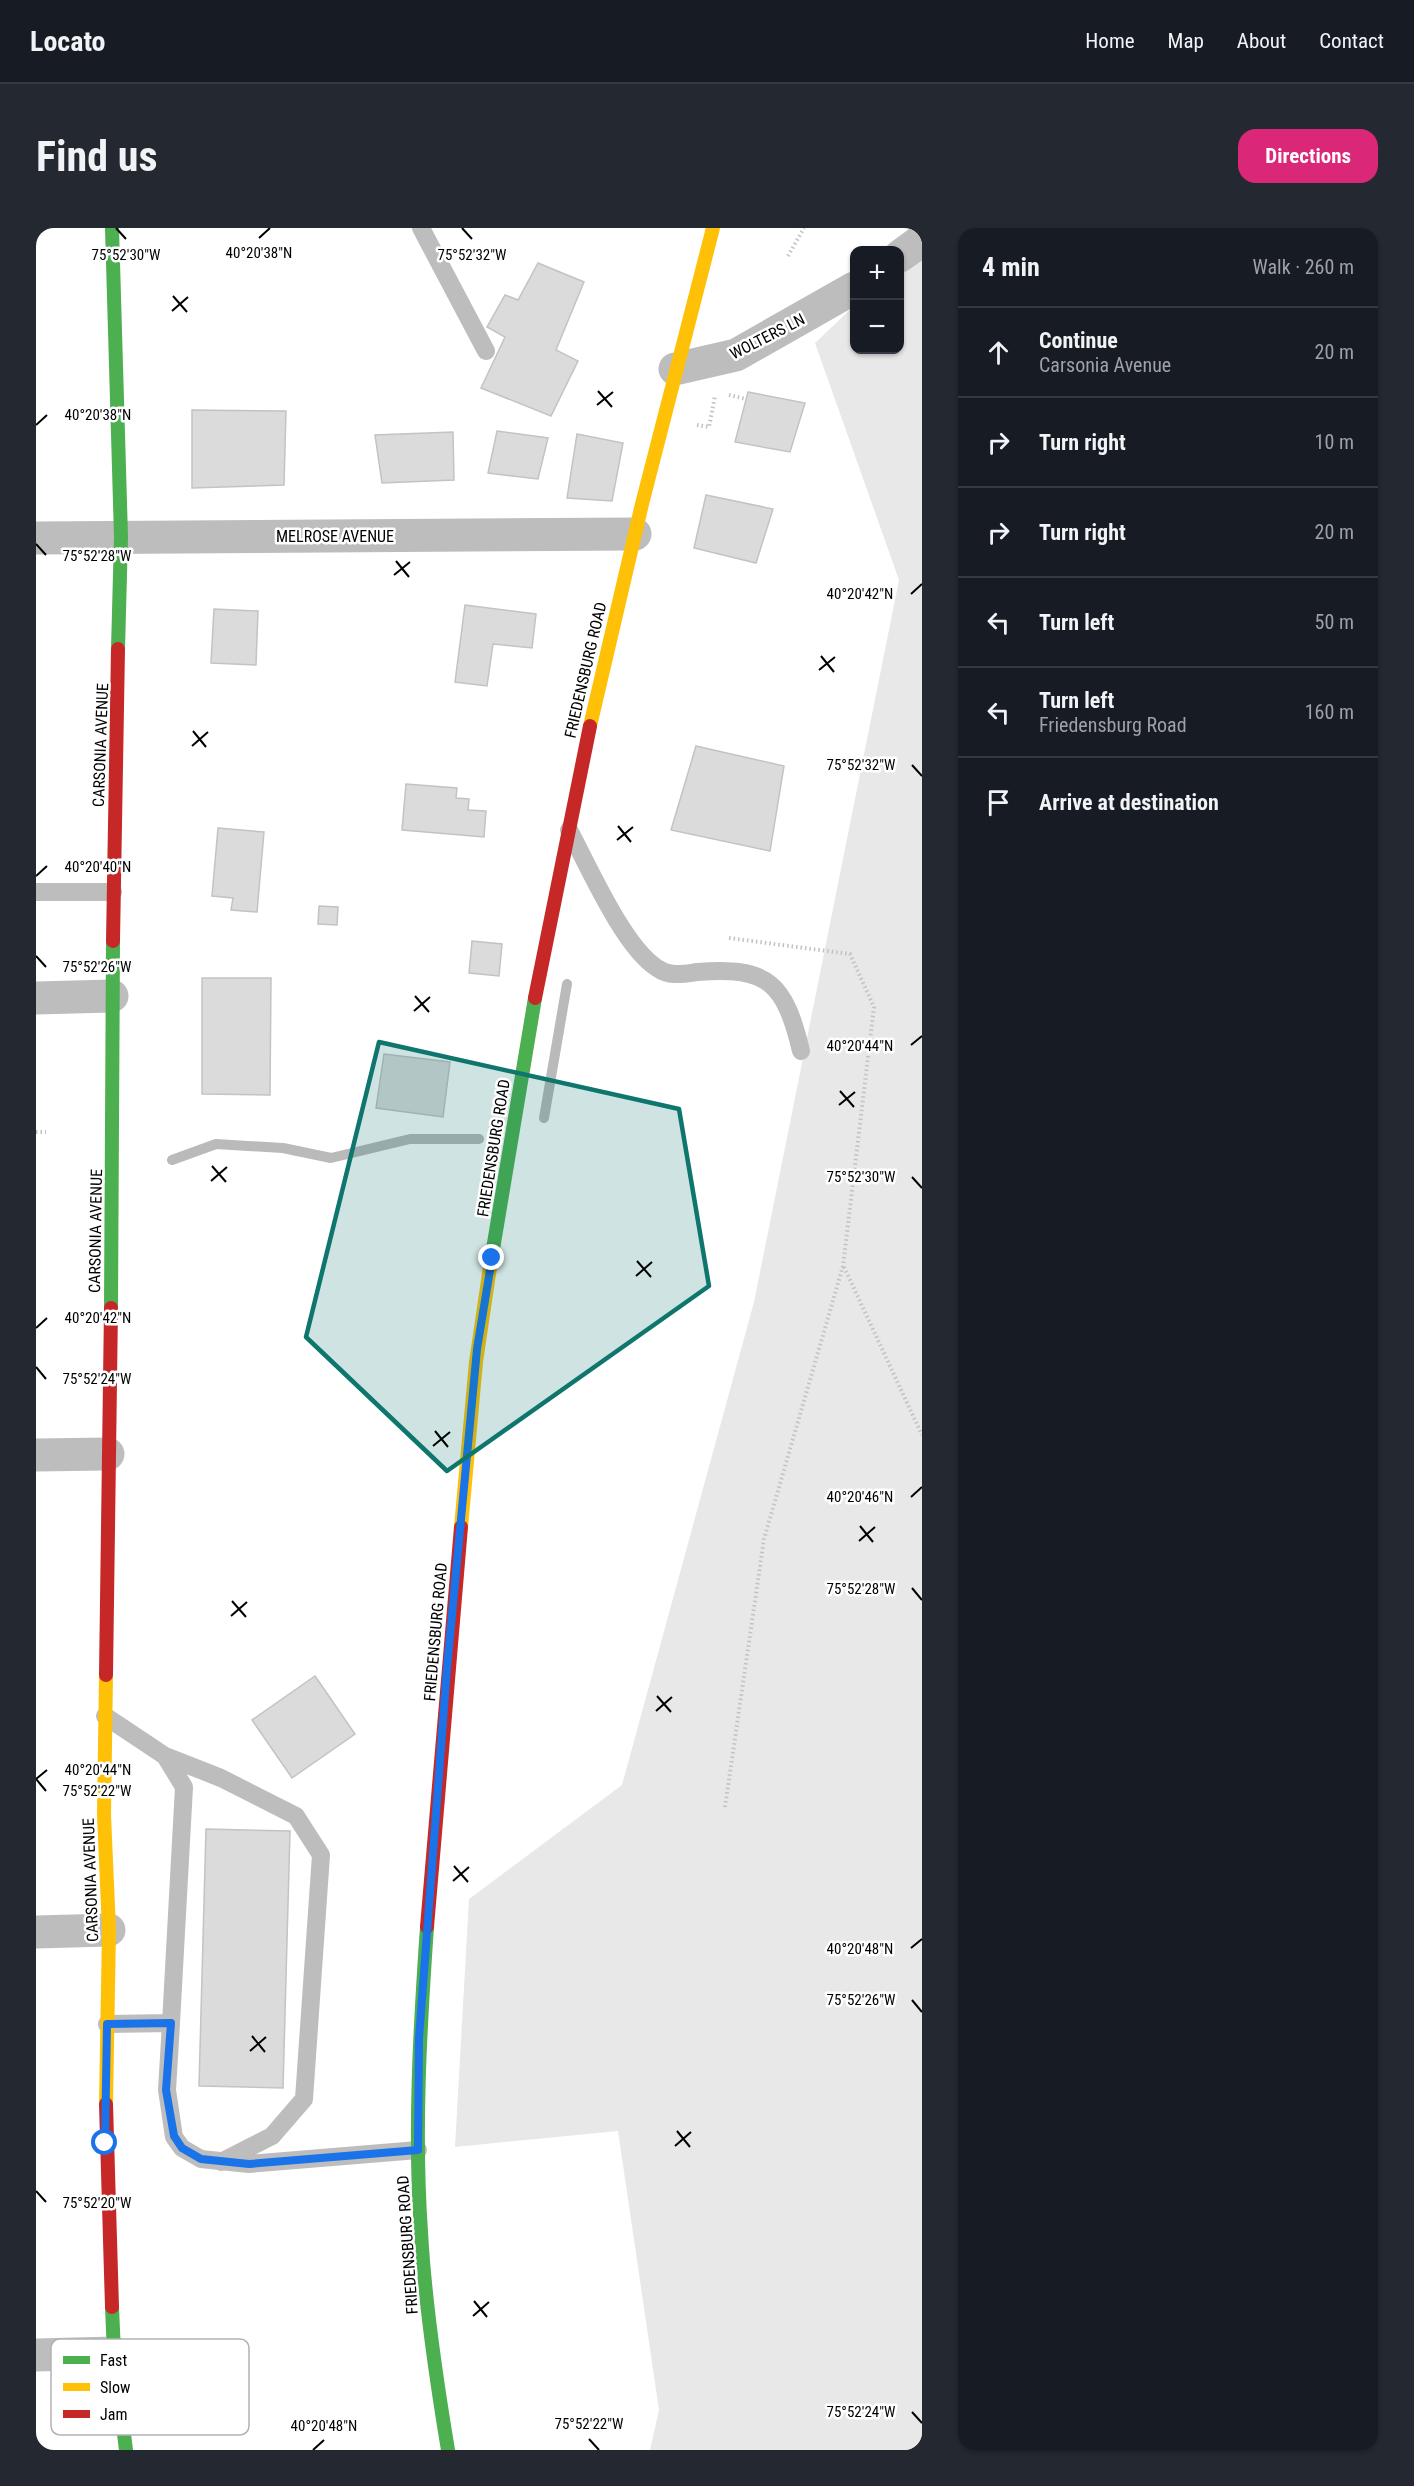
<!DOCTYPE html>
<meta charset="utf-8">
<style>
body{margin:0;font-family:"Roboto Condensed",sans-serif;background:#242831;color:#f1f3f6}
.controls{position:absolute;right:18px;top:18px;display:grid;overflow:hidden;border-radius:12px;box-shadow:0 2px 4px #0004}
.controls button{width:54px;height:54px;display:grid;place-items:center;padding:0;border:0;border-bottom:2px solid #363941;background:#171b24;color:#f1f3f6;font:30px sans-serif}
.stop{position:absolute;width:18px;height:18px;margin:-14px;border:4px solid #1a73e8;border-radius:50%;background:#fff}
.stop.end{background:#1a73e8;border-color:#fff;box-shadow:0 2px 6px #0008}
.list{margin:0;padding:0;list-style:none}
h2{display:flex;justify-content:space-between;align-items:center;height:78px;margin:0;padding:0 24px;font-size:26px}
h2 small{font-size:20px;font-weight:400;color:#9ea1a6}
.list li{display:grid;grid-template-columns:39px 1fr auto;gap:18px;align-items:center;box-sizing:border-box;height:90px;padding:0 24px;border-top:2px solid #363941}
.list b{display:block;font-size:22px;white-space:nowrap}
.list p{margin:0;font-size:20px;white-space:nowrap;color:#9ea1a6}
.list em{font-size:20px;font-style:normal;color:#9ea1a6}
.icon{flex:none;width:33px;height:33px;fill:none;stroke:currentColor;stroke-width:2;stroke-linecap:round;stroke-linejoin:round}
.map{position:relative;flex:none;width:886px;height:2222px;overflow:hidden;border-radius:18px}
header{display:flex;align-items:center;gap:36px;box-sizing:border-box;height:84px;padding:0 30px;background:#171b24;border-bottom:2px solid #363941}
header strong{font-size:28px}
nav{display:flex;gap:33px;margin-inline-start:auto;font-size:21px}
.intro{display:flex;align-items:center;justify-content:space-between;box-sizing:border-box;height:144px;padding:0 36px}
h1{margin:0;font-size:42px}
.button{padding:15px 27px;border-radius:18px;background:#db2777;color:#fff;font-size:21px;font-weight:700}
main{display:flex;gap:36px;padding:0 36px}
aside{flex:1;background:#171b24;border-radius:18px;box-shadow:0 2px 4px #0004}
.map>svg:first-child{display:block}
.green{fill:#e8e8e8}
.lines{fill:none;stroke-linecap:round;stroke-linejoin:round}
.stream{stroke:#bababa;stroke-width:10}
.building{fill:#dbdbdb;stroke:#c3c3c3;stroke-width:1.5}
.path{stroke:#c2c2c2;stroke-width:4;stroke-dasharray:1.5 3;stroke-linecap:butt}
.lane{stroke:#bdbdbd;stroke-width:18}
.street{stroke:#bdbdbd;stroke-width:33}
.fast{stroke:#4caf50;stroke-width:14}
.slow{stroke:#ffc107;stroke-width:14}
.jam{stroke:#c62828;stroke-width:14}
.route{stroke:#1a73e8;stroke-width:8}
.marked{fill:#0f766e;fill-opacity:0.2;stroke:#0f766e;stroke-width:4.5;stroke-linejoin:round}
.ticks{fill:none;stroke:#000;stroke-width:2}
.labels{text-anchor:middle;stroke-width:5;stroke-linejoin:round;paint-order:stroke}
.street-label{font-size:16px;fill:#000;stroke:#fff}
.key{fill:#fff;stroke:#b2b2b2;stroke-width:1.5}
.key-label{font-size:16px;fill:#000}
.ticks-label{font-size:15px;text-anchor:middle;fill:#000;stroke:#fff;stroke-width:5;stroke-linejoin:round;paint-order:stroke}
</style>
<header>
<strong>Locato</strong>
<nav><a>Home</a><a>Map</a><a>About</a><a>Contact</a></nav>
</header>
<div class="intro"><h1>Find us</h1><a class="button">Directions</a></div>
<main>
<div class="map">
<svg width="886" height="2222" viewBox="0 0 886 2222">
<rect width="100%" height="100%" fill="#fff"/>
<path class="green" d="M 886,14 L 886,2222 L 614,2222 L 623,2182 L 582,1903 L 419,1919 L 433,1671 L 586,1557 L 718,1074 L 863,352 L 779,115 L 818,78 L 818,122 L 864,122 L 864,35 Z"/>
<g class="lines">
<path class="stream" d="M 508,890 L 531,756
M 136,932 L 180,916 L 247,920 L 295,930 L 374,911 L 443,911"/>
</g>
<path class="building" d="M 502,35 L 548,54 L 520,122 L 542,133 L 515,188 L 445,160 L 469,109 L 451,99 L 469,67 L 482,72 Z
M 712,164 L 769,175 L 754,224 L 699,214 Z
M 156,182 L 250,183 L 248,257 L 156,260 Z
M 461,203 L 512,210 L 502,251 L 452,245 Z
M 417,204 L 418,252 L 346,255 L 339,207 Z
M 541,206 L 587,215 L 576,273 L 531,270 Z
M 670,267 L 737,281 L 720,335 L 658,320 Z
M 429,377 L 500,386 L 496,420 L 457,416 L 451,458 L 419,454 Z
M 178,381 L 222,383 L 220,437 L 175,435 Z
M 660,518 L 748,538 L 734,623 L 635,602 Z
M 370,556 L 421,560 L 420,570 L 433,571 L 432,582 L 450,583 L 448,609 L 366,602 Z
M 182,600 L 228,604 L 221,684 L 195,682 L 197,670 L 176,668 Z
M 283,678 L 302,679 L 301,697 L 282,696 Z
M 436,713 L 466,716 L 463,748 L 433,745 Z
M 166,750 L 235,750 L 234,867 L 166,866 Z
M 348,826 L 414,834 L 407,889 L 340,880 Z
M 279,1448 L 319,1506 L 256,1550 L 216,1492 Z
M 170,1601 L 254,1603 L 247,1860 L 163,1858 Z"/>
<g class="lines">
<path class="path" d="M 752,28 L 768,0
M 693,167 L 710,171
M 661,197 L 673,199 L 679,168
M 0,904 L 10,904
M 808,1039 L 886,1207
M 689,1579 L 728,1311 L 807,1038 L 838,779 L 814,726 L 693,710"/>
<path class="lane" d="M 385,0 L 450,123
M 533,602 C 553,639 587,718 621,740 C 634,749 647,746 661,744 C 733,738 749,756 765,823
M 0,664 L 77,664
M 69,1488 L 129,1528 L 148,1559 L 135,1795 L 71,1796
M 129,1528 L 185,1550 L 260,1588 L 285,1627 L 268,1871 L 236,1908 L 185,1934
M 135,1795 L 131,1862 L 138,1909 L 146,1920 L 165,1931 L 213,1936 L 382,1922"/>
<path class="street" d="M 864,28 L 886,12
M 639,141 L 700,127 L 818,60
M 0,310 L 599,306
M 0,770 L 76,768
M 0,1227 L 72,1226
M 0,1704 L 73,1702
M 0,2127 L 78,2125"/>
<path class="fast" d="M 76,0 L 85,309 L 82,421
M 454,1039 L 499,770
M 75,1080 L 77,713
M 391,1699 C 384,1800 378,1903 385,2004 C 389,2077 400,2150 412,2222
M 76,2079 L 78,2125 L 90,2222"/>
<path class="slow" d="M 554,498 L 606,276 L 677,0
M 425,1299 L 440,1134 L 454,1039
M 70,1876 L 73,1702 L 68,1587 L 70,1447"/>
<path class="jam" d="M 77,713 L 82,421
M 499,770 L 554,498
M 70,1447 L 75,1080
M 391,1699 L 425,1299
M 70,1876 L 76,2079"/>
</g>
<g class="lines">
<path class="route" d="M 69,1915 L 71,1796 L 135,1795 L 130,1862 L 138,1908 L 146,1920 L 165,1931 L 213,1936 L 382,1922 L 383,1810 L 411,1440 L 441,1121 L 456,1030"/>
</g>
<path class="marked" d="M 343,814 L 643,881 L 673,1058 L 411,1243 L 270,1109 Z"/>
<path class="ticks" d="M 80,0 L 90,11M 426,0 L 436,11M 223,10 L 234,0M 137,68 L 151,84M 136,83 L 152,69M 562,163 L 576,179M 561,177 L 577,164M 0,197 L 11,187M 0,316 L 10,327M 360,333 L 373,349M 358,347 L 374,334M 875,366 L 886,356M 785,428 L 798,444M 783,442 L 799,429M 157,503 L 170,519M 156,518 L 172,504M 876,537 L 886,548M 582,598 L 595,614M 581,612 L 597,599M 0,648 L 11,638M 0,728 L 10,739M 379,768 L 393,784M 378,783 L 394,769M 875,817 L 886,808M 804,863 L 818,879M 803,877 L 819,864M 176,938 L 190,954M 876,949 L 886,960M 175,953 L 191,939M 601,1033 L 615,1049M 600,1048 L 616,1034M 0,1100 L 11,1090M 0,1139 L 10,1151M 399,1203 L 412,1219M 397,1218 L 414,1204M 875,1269 L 886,1259M 824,1298 L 837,1314M 823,1313 L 839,1299M 876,1360 L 886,1372M 196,1373 L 210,1389M 195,1388 L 211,1374M 621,1468 L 635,1484M 620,1483 L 636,1469M 0,1551 L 10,1563M 0,1551 L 11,1542M 418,1638 L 432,1654M 417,1653 L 433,1639M 875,1720 L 886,1711M 876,1772 L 886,1784M 216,1808 L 229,1824M 214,1823 L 230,1809M 641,1903 L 654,1919M 639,1918 L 655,1904M 0,1963 L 10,1974M 438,2073 L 451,2089M 437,2088 L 453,2074M 876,2184 L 886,2195M 553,2211 L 563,2222M 277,2222 L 288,2212"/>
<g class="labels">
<g class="street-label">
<text transform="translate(731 108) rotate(-27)" y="6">WOLTERS LN</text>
<text x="299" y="314">MELROSE AVENUE</text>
<text transform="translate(549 442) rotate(-77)" y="6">FRIEDENSBURG ROAD</text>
<text transform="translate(64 517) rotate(-88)" y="6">CARSONIA AVENUE</text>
<text transform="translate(457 920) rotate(-81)" y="6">FRIEDENSBURG ROAD</text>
<text transform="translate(59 1003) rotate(-89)" y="6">CARSONIA AVENUE</text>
<text transform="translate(399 1404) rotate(-85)" y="6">FRIEDENSBURG ROAD</text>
<text transform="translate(54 1652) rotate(-92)" y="6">CARSONIA AVENUE</text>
<text transform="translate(371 2017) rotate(-94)" y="6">FRIEDENSBURG ROAD</text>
</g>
</g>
<rect x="15" y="2111" width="198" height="96" rx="9" class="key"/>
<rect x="27" y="2128" width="27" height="8" fill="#4caf50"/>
<rect x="27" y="2155" width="27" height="8" fill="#ffc107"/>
<rect x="27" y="2182" width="27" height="8" fill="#c62828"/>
<g class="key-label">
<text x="64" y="2138">Fast</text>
<text x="64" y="2165">Slow</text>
<text x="64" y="2192">Jam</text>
</g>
<g class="ticks-label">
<text x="223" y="30">40°20'38"N</text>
<text x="90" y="32">75°52'30"W</text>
<text x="436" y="32">75°52'32"W</text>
<text x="62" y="192">40°20'38"N</text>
<text x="61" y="333">75°52'28"W</text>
<text x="824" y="371">40°20'42"N</text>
<text x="825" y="542">75°52'32"W</text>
<text x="62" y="644">40°20'40"N</text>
<text x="61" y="744">75°52'26"W</text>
<text x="824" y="823">40°20'44"N</text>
<text x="825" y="954">75°52'30"W</text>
<text x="62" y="1095">40°20'42"N</text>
<text x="61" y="1156">75°52'24"W</text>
<text x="824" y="1274">40°20'46"N</text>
<text x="825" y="1366">75°52'28"W</text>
<text x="62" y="1547">40°20'44"N</text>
<text x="61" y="1568">75°52'22"W</text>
<text x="824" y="1726">40°20'48"N</text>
<text x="825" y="1777">75°52'26"W</text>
<text x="61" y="1980">75°52'20"W</text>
<text x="825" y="2189">75°52'24"W</text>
<text x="553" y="2201">75°52'22"W</text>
<text x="288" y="2203">40°20'48"N</text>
</g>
</svg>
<div class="controls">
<button>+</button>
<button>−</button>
</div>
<div class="stop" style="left:69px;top:1915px"></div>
<div class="stop end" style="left:456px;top:1030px"></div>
</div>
<aside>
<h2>4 min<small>Walk · 260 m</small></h2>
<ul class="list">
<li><svg class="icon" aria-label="ahead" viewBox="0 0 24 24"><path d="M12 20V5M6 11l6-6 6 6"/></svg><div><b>Continue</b><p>Carsonia Avenue</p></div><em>20 m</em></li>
<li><svg class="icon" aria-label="right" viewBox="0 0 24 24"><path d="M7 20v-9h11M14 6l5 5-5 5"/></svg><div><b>Turn right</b></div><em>10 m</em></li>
<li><svg class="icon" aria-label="right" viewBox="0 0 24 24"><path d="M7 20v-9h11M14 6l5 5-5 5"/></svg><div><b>Turn right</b></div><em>20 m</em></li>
<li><svg class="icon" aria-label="left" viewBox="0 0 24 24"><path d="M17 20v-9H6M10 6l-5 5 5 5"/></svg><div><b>Turn left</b></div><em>50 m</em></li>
<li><svg class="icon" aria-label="left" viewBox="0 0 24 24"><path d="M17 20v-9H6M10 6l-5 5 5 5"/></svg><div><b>Turn left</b><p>Friedensburg Road</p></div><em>160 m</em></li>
<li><svg class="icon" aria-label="arrive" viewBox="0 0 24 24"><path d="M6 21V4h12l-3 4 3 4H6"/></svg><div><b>Arrive at destination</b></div></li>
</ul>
</aside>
</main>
